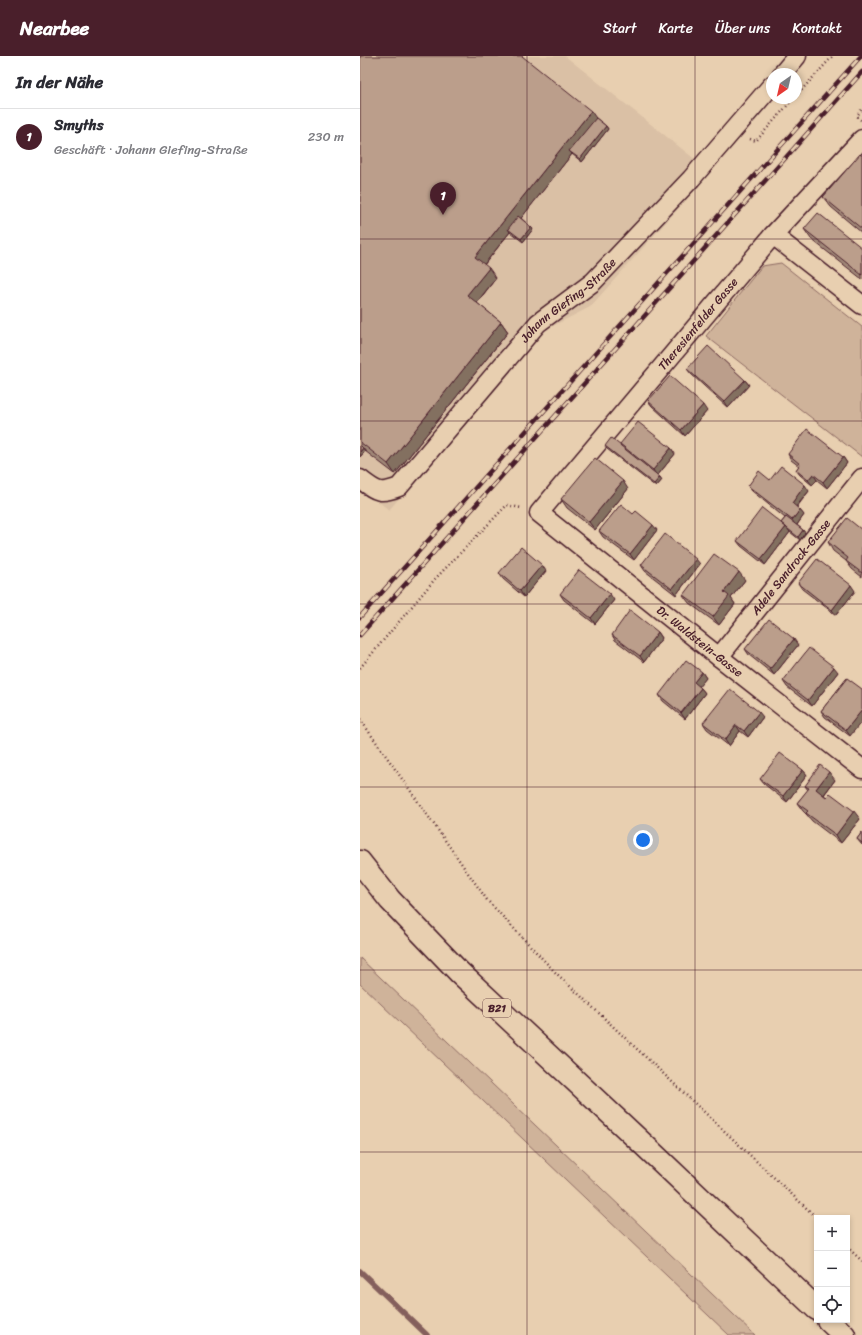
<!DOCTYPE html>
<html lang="de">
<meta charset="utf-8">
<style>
body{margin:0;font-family:Sriracha,sans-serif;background:#f2f2f3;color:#2b2b33}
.controls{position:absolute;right:12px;bottom:12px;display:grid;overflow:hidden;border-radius:0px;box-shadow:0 2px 6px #0003}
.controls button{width:36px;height:36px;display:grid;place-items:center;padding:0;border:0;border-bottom:1px solid #e1e1e2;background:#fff;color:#2b2b33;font:20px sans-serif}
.compass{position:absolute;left:406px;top:12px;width:36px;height:36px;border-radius:50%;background:#fff;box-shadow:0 2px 6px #0003;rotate:214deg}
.you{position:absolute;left:283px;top:784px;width:14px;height:14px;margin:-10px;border:3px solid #fff;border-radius:50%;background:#1a73e8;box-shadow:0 0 0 6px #1a73e833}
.badge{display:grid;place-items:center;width:26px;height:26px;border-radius:50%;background:#4a1f2b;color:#fff;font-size:13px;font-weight:700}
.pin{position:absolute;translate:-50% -33px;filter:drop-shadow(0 1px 2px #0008)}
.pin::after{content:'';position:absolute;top:21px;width:14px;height:12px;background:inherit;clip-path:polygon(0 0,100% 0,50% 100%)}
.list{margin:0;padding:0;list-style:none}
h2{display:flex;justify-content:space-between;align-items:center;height:52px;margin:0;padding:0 16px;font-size:17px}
h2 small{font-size:13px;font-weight:400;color:#7c7c81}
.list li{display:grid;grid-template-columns:26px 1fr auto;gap:12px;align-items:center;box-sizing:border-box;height:56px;padding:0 16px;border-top:1px solid #e1e1e2}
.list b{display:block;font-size:15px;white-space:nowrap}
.list p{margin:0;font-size:13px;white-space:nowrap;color:#7c7c81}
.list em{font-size:13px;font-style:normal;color:#7c7c81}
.icon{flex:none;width:22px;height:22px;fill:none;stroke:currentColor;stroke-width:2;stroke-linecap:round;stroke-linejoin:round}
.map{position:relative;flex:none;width:502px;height:1279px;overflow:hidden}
header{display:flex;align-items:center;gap:24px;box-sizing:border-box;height:56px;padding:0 20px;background:#4a1f2b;color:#fff}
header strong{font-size:19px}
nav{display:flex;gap:22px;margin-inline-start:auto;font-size:14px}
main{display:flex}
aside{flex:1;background:#fff}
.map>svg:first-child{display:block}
.built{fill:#dac0a5}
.green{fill:#cfb39a;stroke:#8c6962}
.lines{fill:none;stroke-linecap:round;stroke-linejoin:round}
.stream{stroke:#845f5b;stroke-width:5.5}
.street-casing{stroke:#4a1f2b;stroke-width:21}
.primary-casing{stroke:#4a1f2b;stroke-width:25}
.path{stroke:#4a1f2b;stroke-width:2.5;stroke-dasharray:1 3;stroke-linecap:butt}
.street{stroke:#e8cfb0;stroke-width:18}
.primary{stroke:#e8cfb0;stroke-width:22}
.rail-casing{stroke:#4a1f2b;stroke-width:4.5}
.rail{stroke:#e8cfb0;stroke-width:3;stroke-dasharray:9;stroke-linecap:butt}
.wall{fill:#a18878;stroke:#4a1f2b}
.shaded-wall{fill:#836f61;stroke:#4a1f2b}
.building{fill:#bb9e8b;stroke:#4a1f2b}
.grid{fill:none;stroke:#4a1f2b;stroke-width:1;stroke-opacity:0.55}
.labels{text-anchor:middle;stroke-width:4;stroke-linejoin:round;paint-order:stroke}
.shield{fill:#e8cfb0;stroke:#795453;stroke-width:1}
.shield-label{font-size:11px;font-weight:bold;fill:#4a1f2b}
.street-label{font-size:12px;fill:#4a1f2b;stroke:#e8cfb0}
</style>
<header>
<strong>Nearbee</strong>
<nav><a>Start</a><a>Karte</a><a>Über uns</a><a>Kontakt</a></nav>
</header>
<main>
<aside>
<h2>In der Nähe<small></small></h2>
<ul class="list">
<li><span class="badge">1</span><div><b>Smyths</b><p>Geschäft · Johann Giefing-Straße</p></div><em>230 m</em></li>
</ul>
</aside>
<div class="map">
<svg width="502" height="1279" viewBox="0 0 502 1279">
<rect width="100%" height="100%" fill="#e8cfb0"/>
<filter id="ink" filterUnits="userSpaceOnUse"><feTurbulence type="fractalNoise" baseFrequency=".025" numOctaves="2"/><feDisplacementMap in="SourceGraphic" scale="8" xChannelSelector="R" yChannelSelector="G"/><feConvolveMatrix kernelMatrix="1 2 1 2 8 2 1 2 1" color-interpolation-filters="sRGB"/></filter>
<g filter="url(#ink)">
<path class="built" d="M 0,0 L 205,0 L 351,116 L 230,251 L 185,274 L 29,454 L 0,431 Z"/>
<path class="green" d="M 421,207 L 502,271 L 502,401 L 346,280 L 402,210 Z
M 0,902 L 395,1279 L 369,1279 L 0,928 Z"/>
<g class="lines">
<path class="stream" d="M 0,1215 L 67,1279"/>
<defs>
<g id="street">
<path d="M 422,18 L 437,0"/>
<path id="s1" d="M 502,83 L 413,179 L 179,457 L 359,601 L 502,713"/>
<path d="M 413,179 L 502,249"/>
<path id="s2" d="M 0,423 C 16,435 19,439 39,431 L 178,267 L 233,226 L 331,123 L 412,29"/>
<path id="s3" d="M 359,601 L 502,422"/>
</g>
<path id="primary" d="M 0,806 L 30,844 L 99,916 L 283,1088 L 457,1253
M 468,1264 L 484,1279"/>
</defs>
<use href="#street" class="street-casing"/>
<use href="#primary" class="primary-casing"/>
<path class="path" d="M 436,40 L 473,0
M 501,64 L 497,60 L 502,53
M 390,83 L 396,85 L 434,42
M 0,612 L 75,523 L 147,449 L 161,452
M 0,663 L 127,844 L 194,915 L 457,1162
M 487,1191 L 502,1205"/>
<use href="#street" class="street"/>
<use href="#primary" class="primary"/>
<defs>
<path id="rail" d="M 0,561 L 501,0
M 0,579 L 502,16"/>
</defs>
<use href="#rail" class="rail-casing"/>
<use href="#rail" class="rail"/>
</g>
<path class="wall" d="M 0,0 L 236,62 L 246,70 L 248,73 L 222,106 L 212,98 L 161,162 L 173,173 L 163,186 L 150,176 L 124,209 L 136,222 L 117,247 L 141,266 L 148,276 L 35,418 L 5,395 L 0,401 Z
M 502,100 L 502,177 L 471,151 L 463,141 Z
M 444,173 L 502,192 L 502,223 L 451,183 Z
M 327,313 L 385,324 L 389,329 L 368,352 L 331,318 Z
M 288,345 L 347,355 L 325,380 L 292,350 Z
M 260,388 L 311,392 L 315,398 L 298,419 L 302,424 L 296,431 L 247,393 L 245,390 L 261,390 Z
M 428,398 L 483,401 L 487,407 L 467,432 L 457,424 L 452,429 L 440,419 L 436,414 L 439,410 L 431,404 Z
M 410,424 L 449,435 L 437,451 L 444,459 L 437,469 L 443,474 L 445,477 L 440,484 L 430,476 L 405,509 L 381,490 L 377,485 L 421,467 L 425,462 L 392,435 L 388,430 Z
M 268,433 L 235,474 L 207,452 L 201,443 Z
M 297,474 L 274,504 L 243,481 L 239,475 Z
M 502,474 L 502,521 L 492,513 L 486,505 L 473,495 L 468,486 Z
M 340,508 L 316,539 L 285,515 L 281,509 Z
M 186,515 L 164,541 L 143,523 L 139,517 Z
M 385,524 L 371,542 L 375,548 L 359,569 L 329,547 L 323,539 Z
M 438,527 L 495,535 L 476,559 L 442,533 Z
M 200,538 L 254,544 L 235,568 L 204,544 Z
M 298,576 L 302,582 L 284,606 L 255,584 L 252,579 Z
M 438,589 L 414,619 L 389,599 L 385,593 Z
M 342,616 L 346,622 L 339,630 L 341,632 L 345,637 L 325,663 L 303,645 L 299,639 Z
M 478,616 L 452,650 L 427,631 L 423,625 Z
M 487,622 L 490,680 L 465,661 L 461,655 Z
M 403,661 L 388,681 L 380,675 L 369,690 L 347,673 L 343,667 Z
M 443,714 L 447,719 L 427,746 L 404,728 L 400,723 Z
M 475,724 L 464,739 L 500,763 L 481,787 L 452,765 L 447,759 L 443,755 L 437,747 L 448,734 L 445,730 Z
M 502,776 L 502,789 L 497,783 Z"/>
<path class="shaded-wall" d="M 231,55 L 238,65 L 209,95 L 212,98 L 151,175 L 148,173 L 150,176 L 122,211 L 115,201 Z
M 246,70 L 248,73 L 222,106 L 220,103 Z
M 171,171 L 173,173 L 163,186 L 161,183 Z
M 129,212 L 136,222 L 114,250 L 107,239 Z
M 141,266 L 148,276 L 35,418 L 28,408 Z
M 385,324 L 389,329 L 368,352 L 364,346 Z
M 343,349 L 347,355 L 325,380 L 321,374 Z
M 3,392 L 5,395 L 0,401 L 0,396 Z
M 311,392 L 315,398 L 297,420 L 293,414 Z
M 483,401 L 487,407 L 467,432 L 463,426 Z
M 453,418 L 457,424 L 452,429 L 448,424 Z
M 300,421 L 302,424 L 296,431 L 294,428 Z
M 263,425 L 268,433 L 235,474 L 229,466 Z
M 445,429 L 449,435 L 435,452 L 432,447 Z
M 440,454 L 444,459 L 436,470 L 432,464 Z
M 293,469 L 297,474 L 274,504 L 270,498 Z
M 426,471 L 430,476 L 405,509 L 401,503 Z
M 443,474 L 445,477 L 440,484 L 438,481 Z
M 336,503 L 340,508 L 316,539 L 312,533 Z
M 182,509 L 186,515 L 164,541 L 160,535 Z
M 379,516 L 385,524 L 371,542 L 375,548 L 359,569 L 353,561 L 364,536 Z
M 491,529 L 495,535 L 476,559 L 472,554 Z
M 250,538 L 254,544 L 235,568 L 231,562 Z
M 298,576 L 302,582 L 284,606 L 280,600 Z
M 434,583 L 438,589 L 414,619 L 410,613 Z
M 474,611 L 478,616 L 452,650 L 448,644 Z
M 342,616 L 346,622 L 338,632 L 334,626 Z
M 341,632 L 345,637 L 325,663 L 321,657 Z
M 502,654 L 502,665 L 490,680 L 486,674 Z
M 399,656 L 403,661 L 388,681 L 384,675 Z
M 376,669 L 380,675 L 369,690 L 365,684 Z
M 443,714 L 447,719 L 427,746 L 423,740 Z
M 469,716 L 475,724 L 462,741 L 456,733 Z
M 494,755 L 500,763 L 481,787 L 476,779 Z"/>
<path class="building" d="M 0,0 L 162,0 L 231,55 L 115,201 L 129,212 L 107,239 L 141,266 L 28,408 L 0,386 Z
M 236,62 L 246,70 L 220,103 L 209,95 Z
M 500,98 L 502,100 L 502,173 L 463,141 Z
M 458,157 L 502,192 L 502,219 L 444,173 Z
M 158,160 L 171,171 L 161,183 L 148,173 Z
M 348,290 L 385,324 L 364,346 L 327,313 Z
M 310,320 L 343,349 L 321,374 L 288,345 Z
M 278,366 L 311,392 L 293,414 L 260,388 Z
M 447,373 L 483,401 L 463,426 L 453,418 L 448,424 L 436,414 L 440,408 L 428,398 Z
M 251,382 L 300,421 L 294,428 L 245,390 Z
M 0,389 L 3,392 L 0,396 Z
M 235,402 L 263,425 L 229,466 L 201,443 Z
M 421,410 L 445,429 L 432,447 L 440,454 L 432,464 L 388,430 L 399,415 L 410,424 Z
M 261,448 L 273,458 L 276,455 L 293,469 L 270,498 L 239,475 Z
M 402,452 L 426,471 L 401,503 L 377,485 Z
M 426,461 L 443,474 L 438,481 L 428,473 L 426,471 L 421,467 Z
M 487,462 L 502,474 L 502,517 L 486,505 L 488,502 L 468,486 Z
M 305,478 L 336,503 L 312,533 L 281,509 Z
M 161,491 L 182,509 L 160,535 L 139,517 Z
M 354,498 L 379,516 L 364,536 L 369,540 L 353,561 L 323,539 Z
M 457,503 L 491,529 L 472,554 L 438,527 Z
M 219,514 L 250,538 L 231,562 L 200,538 Z
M 270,554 L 298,576 L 280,600 L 252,579 Z
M 409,563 L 434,583 L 410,613 L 385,593 Z
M 449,592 L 474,611 L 448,644 L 423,625 Z
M 326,604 L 342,616 L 334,626 L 341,632 L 321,657 L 299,639 Z
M 487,622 L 502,633 L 502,654 L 486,674 L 461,655 Z
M 370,633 L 399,656 L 384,675 L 376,669 L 365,684 L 343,667 Z
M 420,697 L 443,714 L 423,740 L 400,723 Z
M 460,709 L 469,716 L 456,733 L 466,741 L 470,737 L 494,755 L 476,779 L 446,757 L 448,755 L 437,747 L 449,732 L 445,730 Z
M 502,776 L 502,787 L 497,783 Z"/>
</g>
<path class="grid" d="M 167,0 L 167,1279M 335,0 L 335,1279M 0,183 L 502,183M 0,365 L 502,365M 0,548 L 502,548M 0,731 L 502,731M 0,914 L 502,914M 0,1096 L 502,1096"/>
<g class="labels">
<rect class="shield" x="123" y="943" width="28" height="18" rx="3"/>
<g class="shield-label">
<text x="137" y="956">B21</text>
</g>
<g class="street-label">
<text dy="4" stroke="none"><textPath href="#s2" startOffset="296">Johann Giefing-Straße</textPath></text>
<text transform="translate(338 268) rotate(-50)" y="4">Theresienfelder Gasse</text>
<text dy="4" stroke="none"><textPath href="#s3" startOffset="115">Adele Sandrock-Gasse</textPath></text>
<text dy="4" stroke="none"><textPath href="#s1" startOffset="700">Dr. Waldstein-Gasse</textPath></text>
</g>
</g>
</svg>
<div class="controls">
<button>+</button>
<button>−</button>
<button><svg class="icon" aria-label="locate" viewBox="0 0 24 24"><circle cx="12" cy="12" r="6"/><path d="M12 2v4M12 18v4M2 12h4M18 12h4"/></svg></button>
</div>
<svg class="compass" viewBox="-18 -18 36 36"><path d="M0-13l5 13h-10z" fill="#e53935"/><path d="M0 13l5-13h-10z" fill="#7c7c81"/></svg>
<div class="you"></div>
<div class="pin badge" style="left:83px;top:159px">1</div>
</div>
</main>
